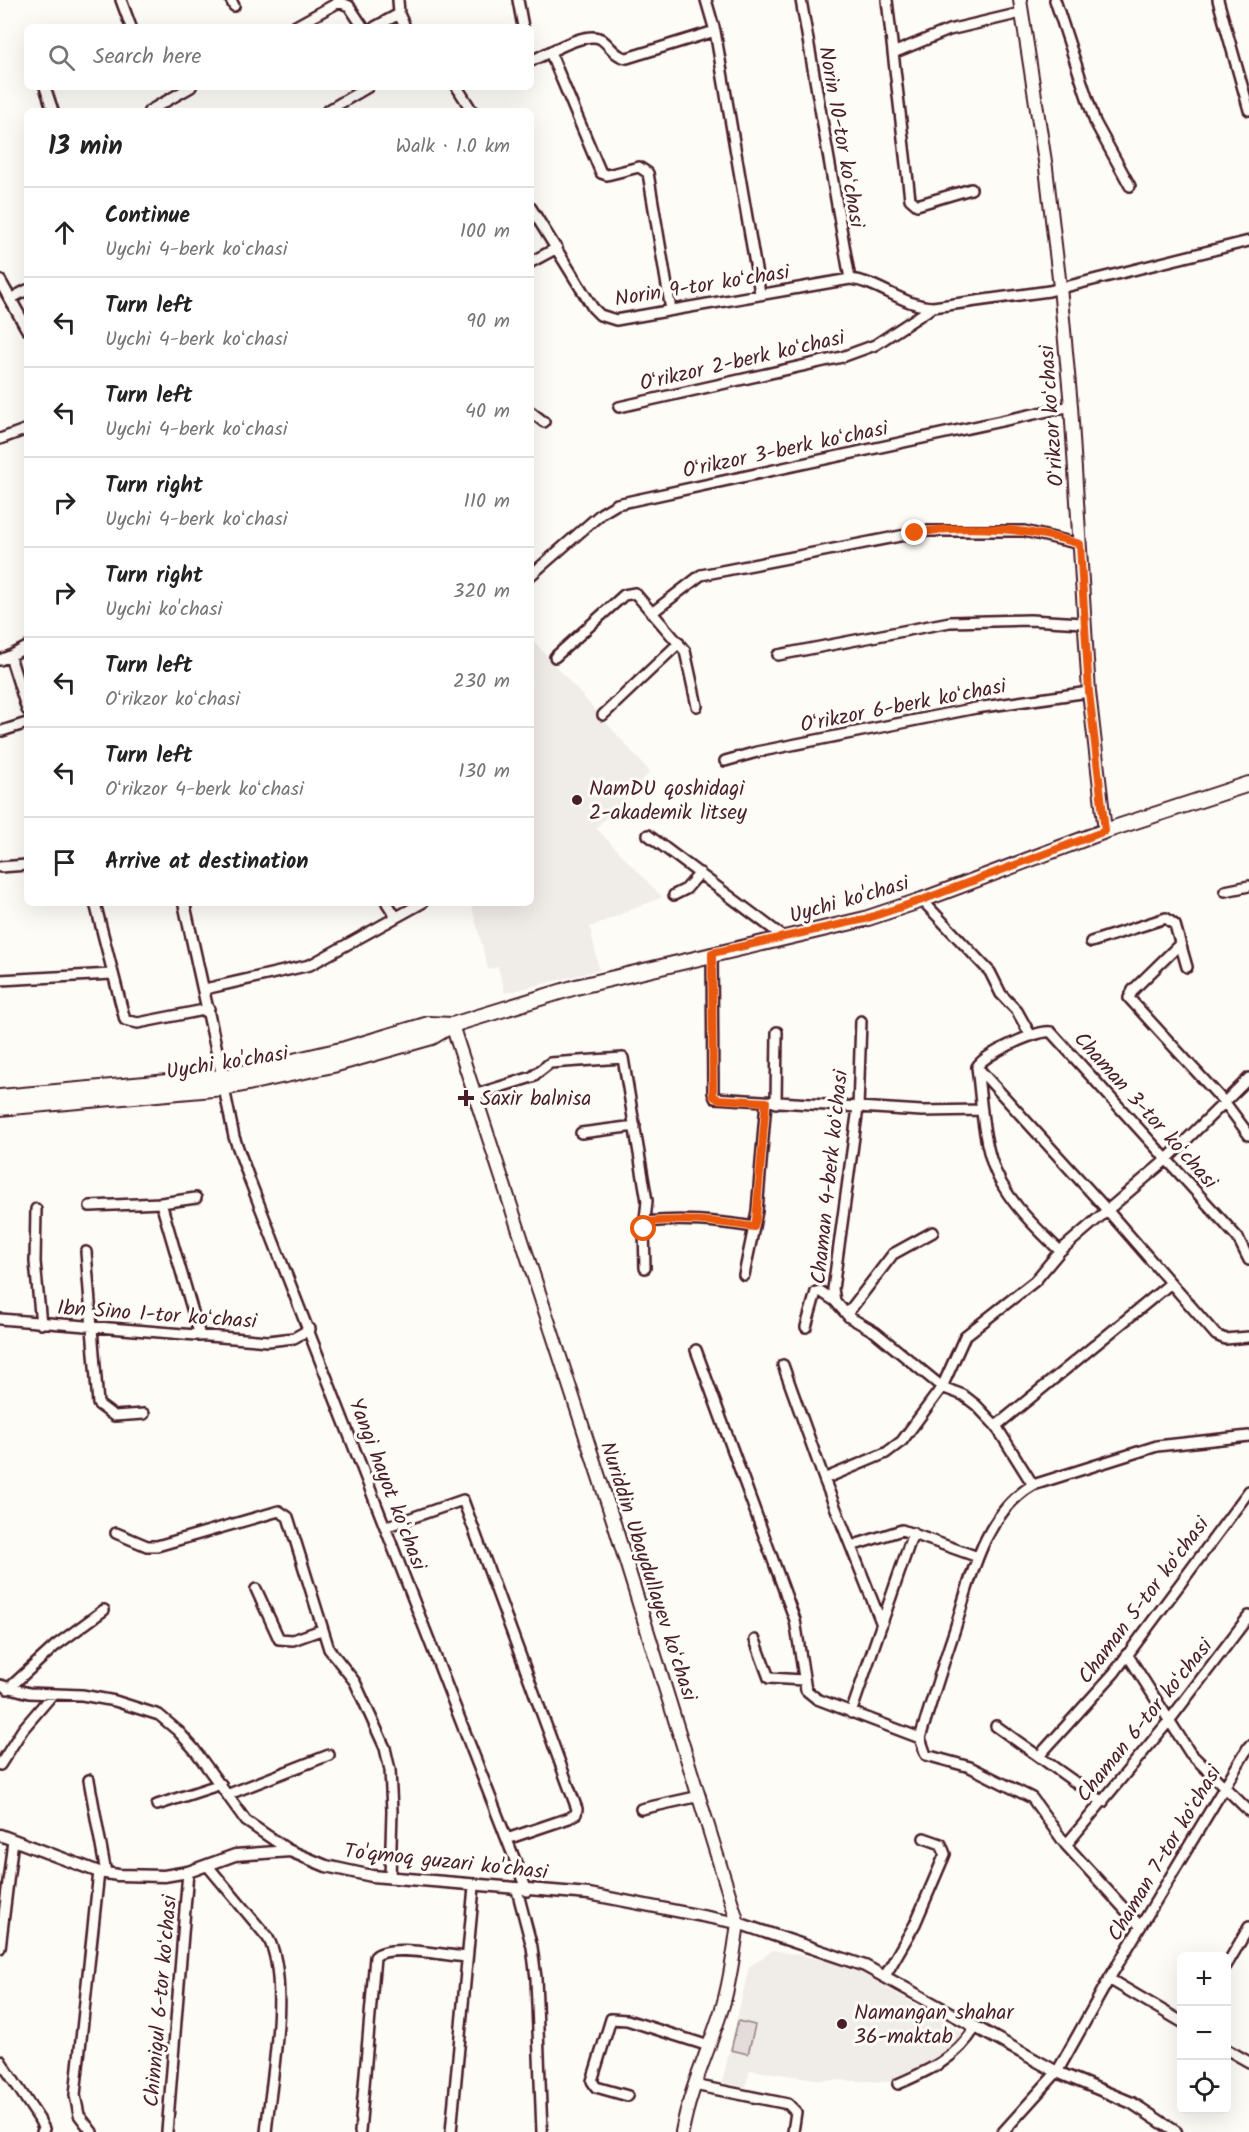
<!DOCTYPE html>
<meta charset="utf-8">
<style>
body{margin:0;font-family:Kalam,sans-serif;background:#f2f2f2;color:#222}
.controls{position:absolute;right:18px;bottom:18px;display:grid;overflow:hidden;border-radius:9px;box-shadow:0 6px 24px #0002}
.controls button{width:54px;height:54px;display:grid;place-items:center;padding:0;border:0;border-bottom:2px solid #e0e0e0;background:#fff;color:#222;font:30px sans-serif}
.stop{position:absolute;width:18px;height:18px;margin:-14px;border:4px solid #ea580c;border-radius:50%;background:#fff}
.stop.end{background:#ea580c;border-color:#fff;box-shadow:0 2px 6px #0008}
.list{margin:0;padding:0;list-style:none}
h2{display:flex;justify-content:space-between;align-items:center;height:78px;margin:0;padding:0 24px;font-size:26px}
h2 small{font-size:20px;font-weight:400;color:#767676}
.list li{display:grid;grid-template-columns:39px 1fr auto;gap:18px;align-items:center;box-sizing:border-box;height:90px;padding:0 24px;border-top:2px solid #e0e0e0}
.list b{display:block;font-size:22px;white-space:nowrap}
.list p{margin:0;font-size:20px;white-space:nowrap;color:#767676}
.list em{font-size:20px;font-style:normal;color:#767676}
.icon{flex:none;width:33px;height:33px;fill:none;stroke:currentColor;stroke-width:2;stroke-linecap:round;stroke-linejoin:round}
.map{position:relative;flex:none;width:1249px;height:2132px;overflow:hidden}
.search{position:absolute;background:#fff;box-shadow:0 6px 24px #0002;left:24px;top:24px;width:510px;height:66px;display:flex;align-items:center;gap:15px;box-sizing:border-box;padding:0 21px;border-radius:9px;color:#767676;font-size:22px}
.panel{position:absolute;background:#fff;box-shadow:0 6px 24px #0002;left:24px;top:108px;width:510px;height:798px;border-radius:9px}
.map>svg:first-child{display:block}
.built{fill:#f0ece8}
.green{fill:#e3dcda;stroke:#967e82;stroke-width:1.5}
.lines{fill:none;stroke-linecap:round;stroke-linejoin:round}
.minor-casing{stroke:#4a1f2b;stroke-width:14}
.tertiary-casing{stroke:#4a1f2b;stroke-width:15}
.secondary-casing{stroke:#4a1f2b;stroke-width:16}
.primary-casing{stroke:#4a1f2b;stroke-width:18}
.minor{stroke:#fdfcf7;stroke-width:9}
.tertiary{stroke:#fdfcf7;stroke-width:10}
.secondary{stroke:#fdfcf7;stroke-width:12}
.primary{stroke:#fdfcf7;stroke-width:14}
.route{stroke:#ea580c;stroke-width:8}
.poi-dot{fill:#4a1f2b;stroke:#fdfcf7;stroke-width:2}
.labels{text-anchor:middle;stroke-width:6;stroke-linejoin:round;paint-order:stroke}
.street-label{font-size:21px;fill:#4a1f2b;stroke:#fdfcf7}
.poi-label{font-size:21px;fill:#4a1f2b;stroke:#fdfcf7;text-anchor:start}
</style>
<div class="map">
<svg width="1249" height="2132" viewBox="0 0 1249 2132">
<rect width="100%" height="100%" fill="#fdfcf7"/>
<filter id="ink" filterUnits="userSpaceOnUse"><feTurbulence type="fractalNoise" baseFrequency=".0167" numOctaves="2"/><feDisplacementMap in="SourceGraphic" scale="12" xChannelSelector="R" yChannelSelector="G"/><feConvolveMatrix kernelMatrix="1 2 1 2 8 2 1 2 1" color-interpolation-filters="sRGB"/></filter>
<g filter="url(#ink)">
<path class="built" d="M 531,638 L 650,772 L 596,828 L 662,897 L 590,927 L 599,970 L 505,993 L 498,967 L 488,969 L 471,903 L 531,903 Z
M 773,1950 L 849,1965 L 967,2035 L 958,2048 L 896,2082 L 823,2080 L 750,2070 L 745,2088 L 722,2083 L 749,1967 Z"/>
<path class="green" d="M 738,2021 L 755,2025 L 748,2054 L 731,2050 Z"/>
<g class="lines">
<defs>
<path id="minor" d="M 121,0 L 131,27
M 231,0 L 234,6
M 398,0 L 399,14 L 405,27
M 518,0 L 523,27
M 706,0 L 715,31 L 760,293
M 801,0 L 850,279
M 887,0 L 910,199 L 917,205 L 971,189
M 1055,0 L 1095,122 L 1130,186
M 1218,0 L 1249,110
M 294,27 L 339,2 L 349,6 L 363,27
M 375,27 L 399,14
M 550,52 L 601,173 L 607,175 L 639,167 L 648,173 L 671,310
M 893,53 L 949,30 L 1021,13
M 531,61 C 547,54 586,30 601,39 C 610,45 615,57 627,58 L 715,31
M 45,87 L 53,111
M 457,87 L 472,111
M 149,111 L 191,87
M 327,111 L 368,87
M 531,208 L 593,308 L 600,315 L 616,320 L 850,279 C 880,282 902,306 933,307 L 1049,291 L 1249,241
M 531,262 L 557,248
M 10,299 L 27,290
M 619,407 L 842,357 L 875,345 L 933,307
M 531,412 L 544,422
M 0,439 L 27,429
M 531,575 L 602,513 L 617,504 L 1071,406
M 653,612 L 701,575 L 926,531 L 1024,531 L 1080,544
M 778,655 L 950,622 L 1030,620 L 1083,623
M 10,656 L 27,647
M 555,657 L 624,595 L 635,593 L 685,651 L 697,706
M 0,660 L 10,656 L 27,710
M 603,715 L 679,643
M 2,731 L 27,723
M 725,761 L 757,752 L 976,708 L 1089,692
M 648,835 L 785,938
M 0,867 L 27,865
M 1225,891 L 1249,886
M 674,895 L 686,889 L 700,873
M 922,900 L 990,972 L 1001,994 L 1017,1011 L 1031,1036
M 95,903 L 125,1020 L 138,1023 L 209,1009
M 387,903 L 396,917
M 1091,942 L 1166,918 L 1175,925 L 1187,967
M 1180,944 L 1133,990 L 1129,998 L 1226,1104 L 1249,1135
M 712,953 L 713,1093 L 715,1098 L 922,1111 L 982,1110
M 0,980 L 112,974
M 205,989 L 310,965 L 422,903
M 861,1021 L 858,1108 L 833,1289 L 835,1301 L 849,1317 L 875,1332 L 942,1387 L 963,1395 L 976,1405 L 996,1426 L 1033,1485
M 977,1067 C 981,1097 982,1130 991,1159 C 1001,1195 1034,1226 1060,1251
M 224,1088 L 234,1137 L 250,1181 L 527,1891
M 474,1095 L 532,1077 L 550,1063 L 623,1058 L 647,1201 L 644,1229 L 645,1268
M 776,1103 L 777,1032
M 581,1133 L 635,1126
M 161,1203 L 196,1198
M 90,1206 L 161,1203 L 200,1336
M 36,1209 L 35,1262 L 41,1324
M 645,1222 C 683,1218 716,1221 754,1227 L 757,1211 L 766,1102
M 86,1252 L 98,1404 L 114,1416 L 144,1414
M 1249,1260 L 1238,1238 L 1051,1032 C 1038,1029 983,1055 977,1067 L 1108,1211 L 1216,1335 L 1225,1339 L 1249,1337
M 744,1275 L 754,1227
M 847,1314 L 893,1254 L 933,1232
M 0,1319 L 268,1341 L 294,1338 L 310,1329
M 806,1327 L 816,1292 L 820,1291 L 835,1301
M 696,1350 L 795,1620 L 806,1690 L 817,1699 L 920,1738
M 783,1365 L 824,1479 L 881,1622
M 996,1426 L 1171,1283
M 824,1479 L 886,1453 L 902,1441 L 942,1387 L 965,1336 L 1035,1281 L 1060,1251 L 1167,1159 L 1249,1078
M 385,1527 L 463,1500 L 577,1809 L 576,1814 L 569,1818 L 507,1839
M 116,1533 L 147,1546 L 157,1546 L 279,1511 L 288,1517 L 329,1649 L 355,1682 L 385,1748 L 390,1770 L 392,1811 L 390,1878
M 851,1546 L 902,1530 L 978,1557
M 256,1589 L 279,1639 L 293,1640 L 321,1630
M 755,1640 L 769,1678 L 803,1680
M 1127,1654 L 1190,1753 L 1249,1811
M 0,1685 L 29,1693 L 82,1695 L 115,1701 L 159,1715 L 178,1731 L 194,1749 L 246,1821 L 290,1851
M 8,1689 L 55,1646 L 104,1610
M 851,1713 L 913,1533
M 996,1726 L 1103,1802
M 1039,1756 L 1114,1673 L 1249,1491
M 0,1765 L 23,1729 L 52,1695
M 89,1780 L 106,1873
M 229,1794 L 329,1755
M 157,1805 L 221,1784
M 641,1809 L 700,1796
M 1066,1845 L 1169,1721 L 1249,1616
M 207,1865 L 268,1938 C 291,1978 271,2083 266,2132
M 517,1890 L 532,1947 L 536,1978 L 542,2132
M 1140,1926 L 1066,1845 L 1032,1798 L 970,1767 L 926,1755 L 920,1738 C 931,1703 942,1667 954,1632 C 970,1581 983,1514 1033,1485 L 1157,1446 L 1249,1436
M 0,1948 L 13,1840
M 1226,1966 L 1249,1927
M 885,1976 L 915,1924 L 945,1854 L 941,1844 L 924,1838
M 1109,1979 L 1249,1746
M 1226,2049 L 1249,2062
M 0,2060 L 39,2119 L 44,2129 L 42,2132
M 898,2084 C 932,2069 955,2059 975,2028
M 694,2085 L 788,2104 L 796,2112 L 793,2132
M 628,2096 L 596,2087 L 592,2081 L 611,2019 L 627,2020 L 709,2046
M 92,2132 L 79,2115 L 75,2095 L 99,1872
M 167,2132 L 188,1872
M 360,2132 L 375,1957 C 387,1943 448,1956 467,1957
M 451,2132 L 474,1887
M 1003,2132 L 1057,2072 L 1109,1979 L 1182,2022"/>
<path id="tertiary" d="M 0,281 L 27,329
M 184,903 L 224,1084
M 0,1835 L 99,1872 L 118,1875 L 164,1876 L 188,1872 L 235,1855 L 290,1851 L 326,1866 L 372,1876 L 589,1894 L 738,1923 L 865,1966 L 1057,2072 L 1132,2103 L 1176,2132"/>
<path id="secondary" d="M 1020,0 L 1046,168 L 1060,287 L 1071,406 L 1089,692 L 1105,831
M 452,1025 L 614,1523 L 738,1923 C 734,1951 731,1978 723,2005 C 710,2048 690,2088 682,2132"/>
<path id="primary" d="M 0,1097 L 224,1077 L 345,1049 L 429,1024 L 452,1025
M 0,1108 L 224,1088 L 333,1065 L 432,1037 L 452,1025 L 576,987 L 865,919 L 922,900 L 1105,831 L 1249,784"/>
</defs>
<use href="#minor" class="minor-casing"/>
<use href="#tertiary" class="tertiary-casing"/>
<use href="#secondary" class="secondary-casing"/>
<use href="#primary" class="primary-casing"/>
<use href="#minor" class="minor"/>
<use href="#tertiary" class="tertiary"/>
<use href="#secondary" class="secondary"/>
<use href="#primary" class="primary"/>
</g>
</g>
<g class="lines" filter="url(#ink)">
<path class="route" d="M 644,1229 L 645,1222 C 683,1218 716,1221 754,1227 L 756,1220 L 766,1102 L 718,1099 L 713,1096 L 712,953 L 865,919 L 922,900 L 1105,831 L 1089,692 L 1080,544 C 1031,528 966,524 915,533"/>
</g>
<g class="poi-dot">
<circle cx="577" cy="800" r="6"/>
<path d="M463 1089h6v6h6v6h-6v6h-6v-6h-6v-6h6z"/>
<circle cx="842" cy="2024" r="6"/>
</g>
<g class="labels">
<g class="street-label">
<text transform="translate(842 137) rotate(80)" y="7">Norin 10-tor koʻchasi</text>
<text transform="translate(702 285) rotate(-9)" y="7">Norin 9-tor koʻchasi</text>
<text transform="translate(742 360) rotate(-13)" y="7">Oʻrikzor 2-berk koʻchasi</text>
<text transform="translate(1051 416) rotate(-94)" y="7">Oʻrikzor koʻchasi</text>
<text transform="translate(785 449) rotate(-12)" y="7">Oʻrikzor 3-berk koʻchasi</text>
<text transform="translate(903 705) rotate(-11)" y="7">Oʻrikzor 6-berk koʻchasi</text>
<text transform="translate(849 899) rotate(-16)" y="7">Uychi ko'chasi</text>
<text transform="translate(227 1062) rotate(-9)" y="7">Uychi ko'chasi</text>
<text transform="translate(1146 1110) rotate(48)" y="7">Chaman 3-tor koʻchasi</text>
<text transform="translate(829 1177) rotate(-84)" y="7">Chaman 4-berk koʻchasi</text>
<text transform="translate(157 1314) rotate(4)" y="7">Ibn Sino 1-tor koʻchasi</text>
<text transform="translate(388 1484) rotate(69)" y="7">Yangi hayot koʻchasi</text>
<text transform="translate(649 1571) rotate(72)" y="7">Nuriddin Ubaydullayev koʻchasi</text>
<text transform="translate(1143 1600) rotate(-53)" y="7">Chaman 5-tor koʻchasi</text>
<text transform="translate(1144 1720) rotate(-51)" y="7">Chaman 6-tor koʻchasi</text>
<text transform="translate(1164 1853) rotate(-59)" y="7">Chaman 7-tor koʻchasi</text>
<text transform="translate(446 1861) rotate(6)" y="7">To'qmoq guzari ko'chasi</text>
<text transform="translate(160 2001) rotate(-85)" y="7">Chinnigul 6-tor koʻchasi</text>
</g>
<g class="poi-label">
<text x="589" y="795">NamDU qoshidagi<tspan x="589" dy="24">2-akademik litsey</tspan></text>
<text x="480" y="1105">Saxir balnisa</text>
<text x="854" y="2019">Namangan shahar<tspan x="854" dy="24">36-maktab</tspan></text>
</g>
</g>
</svg>
<div class="controls">
<button>+</button>
<button>−</button>
<button><svg class="icon" aria-label="locate" viewBox="0 0 24 24"><circle cx="12" cy="12" r="6"/><path d="M12 2v4M12 18v4M2 12h4M18 12h4"/></svg></button>
</div>
<div class="stop" style="left:644px;top:1229px"></div>
<div class="stop end" style="left:915px;top:533px"></div>
<div class="search"><svg class="icon" aria-label="search" viewBox="0 0 24 24"><circle cx="10" cy="10" r="6"/><path d="M15 15l6 6"/></svg>Search here</div>
<section class="panel">
<h2>13 min<small>Walk · 1.0 km</small></h2>
<ul class="list">
<li><svg class="icon" aria-label="ahead" viewBox="0 0 24 24"><path d="M12 20V5M6 11l6-6 6 6"/></svg><div><b>Continue</b><p>Uychi 4-berk koʻchasi</p></div><em>100 m</em></li>
<li><svg class="icon" aria-label="left" viewBox="0 0 24 24"><path d="M17 20v-9H6M10 6l-5 5 5 5"/></svg><div><b>Turn left</b><p>Uychi 4-berk koʻchasi</p></div><em>90 m</em></li>
<li><svg class="icon" aria-label="left" viewBox="0 0 24 24"><path d="M17 20v-9H6M10 6l-5 5 5 5"/></svg><div><b>Turn left</b><p>Uychi 4-berk koʻchasi</p></div><em>40 m</em></li>
<li><svg class="icon" aria-label="right" viewBox="0 0 24 24"><path d="M7 20v-9h11M14 6l5 5-5 5"/></svg><div><b>Turn right</b><p>Uychi 4-berk koʻchasi</p></div><em>110 m</em></li>
<li><svg class="icon" aria-label="right" viewBox="0 0 24 24"><path d="M7 20v-9h11M14 6l5 5-5 5"/></svg><div><b>Turn right</b><p>Uychi ko'chasi</p></div><em>320 m</em></li>
<li><svg class="icon" aria-label="left" viewBox="0 0 24 24"><path d="M17 20v-9H6M10 6l-5 5 5 5"/></svg><div><b>Turn left</b><p>Oʻrikzor koʻchasi</p></div><em>230 m</em></li>
<li><svg class="icon" aria-label="left" viewBox="0 0 24 24"><path d="M17 20v-9H6M10 6l-5 5 5 5"/></svg><div><b>Turn left</b><p>Oʻrikzor 4-berk koʻchasi</p></div><em>130 m</em></li>
<li><svg class="icon" aria-label="arrive" viewBox="0 0 24 24"><path d="M6 21V4h12l-3 4 3 4H6"/></svg><div><b>Arrive at destination</b></div></li>
</ul>
</section>
</div>
